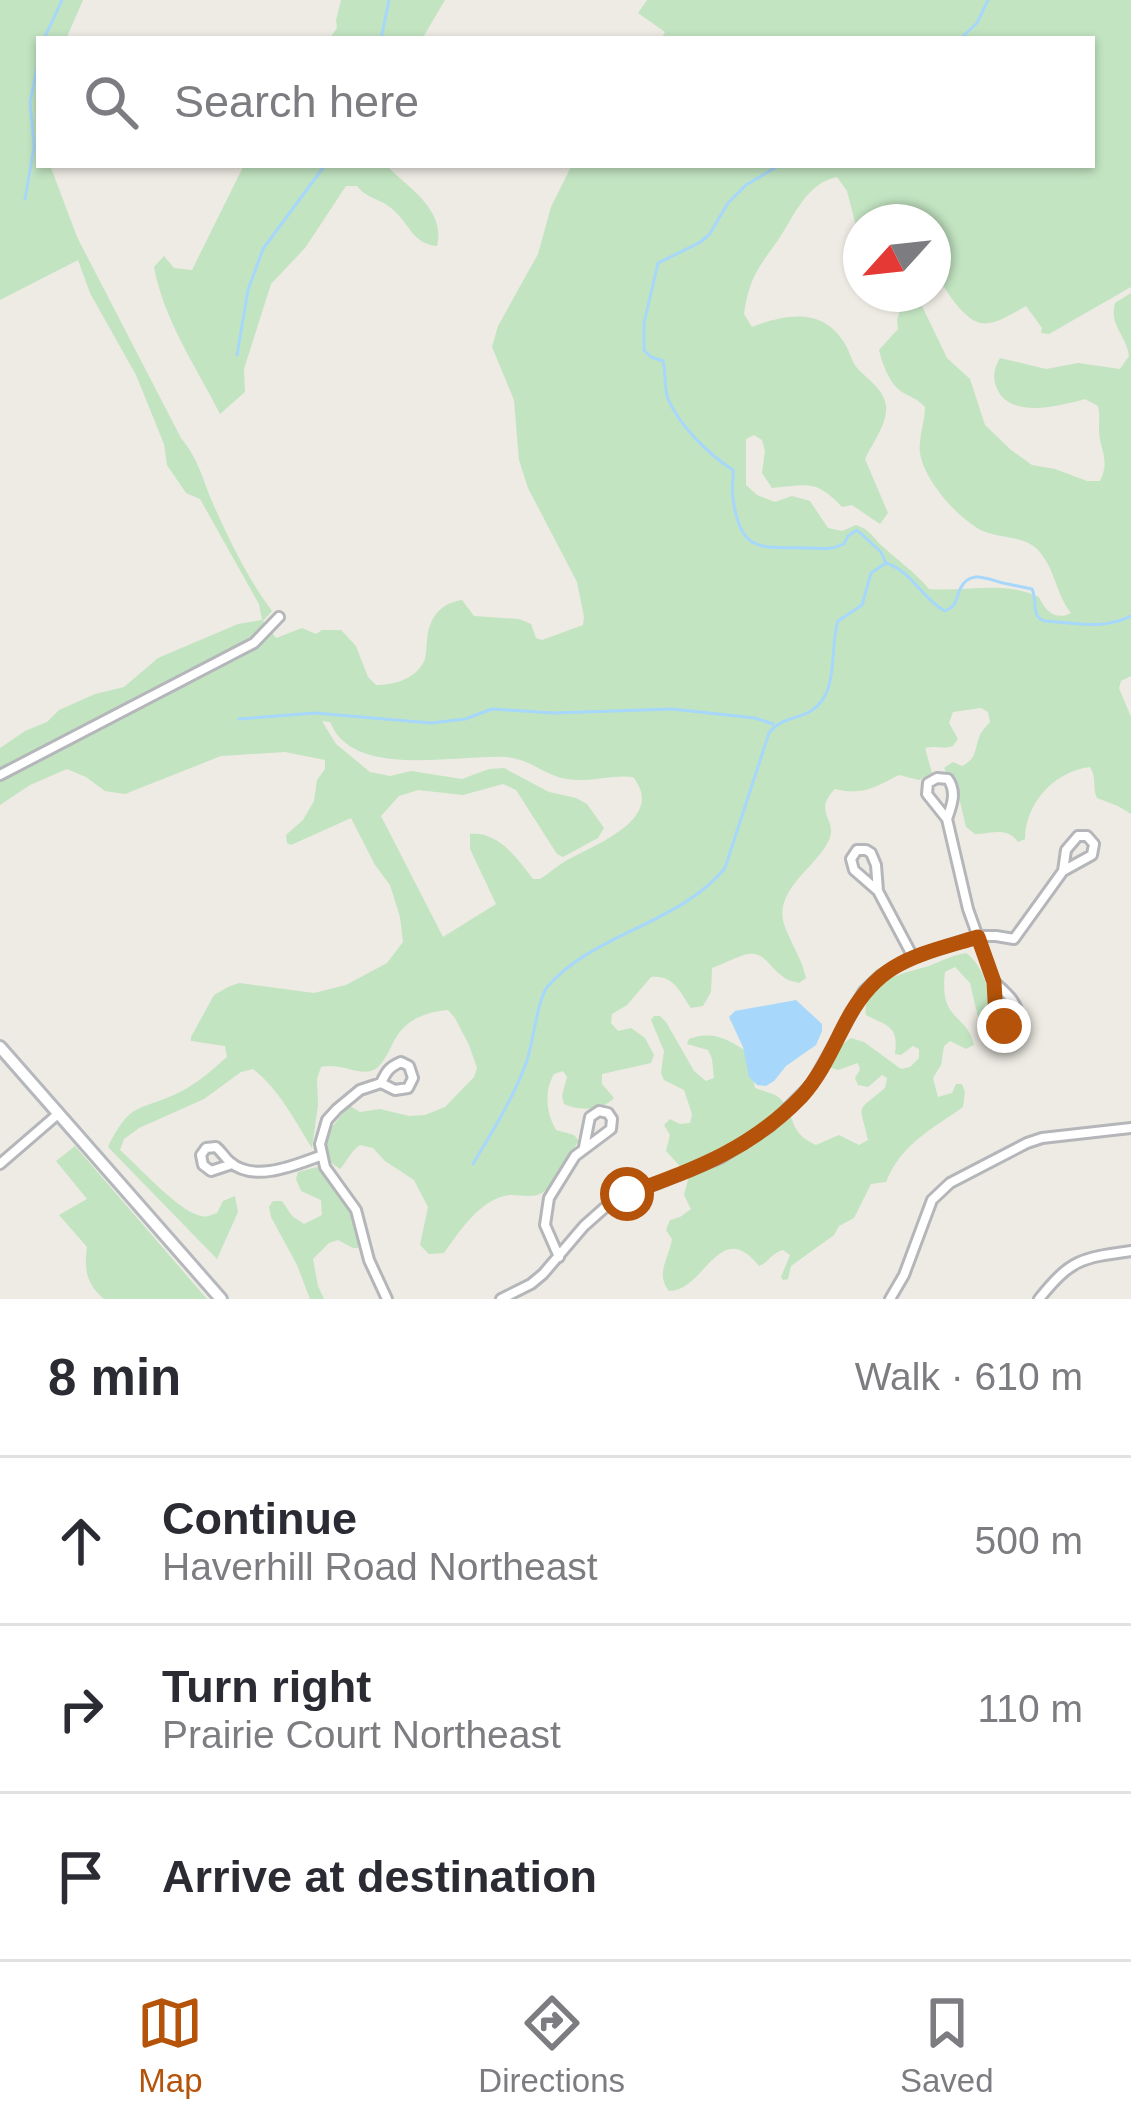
<!DOCTYPE html>
<meta charset="utf-8">
<style>
body{margin:0;font-family:Helvetica,sans-serif;background:#f2f2f3;color:#2b2b33}
.compass{position:absolute;left:843px;top:204px;width:108px;height:108px;border-radius:50%;background:#fff;box-shadow:0 3px 9px #0004;rotate:243deg}
.stop{position:absolute;width:36px;height:36px;margin:-27px;border:9px solid #b45309;border-radius:50%;background:#fff}
.stop.end{background:#b45309;border-color:#fff;box-shadow:0 3px 12px #0008}
.list{margin:0;padding:0;list-style:none}
h2{display:flex;justify-content:space-between;align-items:center;height:156px;margin:0;padding:0 48px;font-size:51px}
h2 small{font-size:39px;font-weight:400;color:#7c7c81}
.list li{display:grid;grid-template-columns:78px 1fr auto;gap:36px;align-items:center;box-sizing:border-box;height:168px;padding:0 48px;border-top:3px solid #e1e1e2}
.list b{display:block;font-size:45px;white-space:nowrap}
.list p{margin:0;font-size:39px;white-space:nowrap;color:#7c7c81}
.list em{font-size:39px;font-style:normal;color:#7c7c81}
.icon{flex:none;width:66px;height:66px;fill:none;stroke:currentColor;stroke-width:2;stroke-linecap:round;stroke-linejoin:round}
.map{position:relative;flex:none;width:1131px;height:1299px;overflow:hidden}
.search{position:absolute;background:#fff;box-shadow:0 3px 9px #0004;left:36px;right:36px;top:36px;height:132px;display:flex;align-items:center;gap:30px;box-sizing:border-box;padding:0 42px;border-radius:0px;color:#7c7c81;font-size:45px}
.sheet{height:660px;background:#fff}
nav{display:flex;justify-content:space-around;align-items:center;box-sizing:border-box;height:168px;border-top:3px solid #e1e1e2;background:#fff;font-size:33px;color:#7c7c81}
nav a{display:grid;justify-items:center;gap:6px}
nav .on{color:#b45309}
.map>svg:first-child{display:block}
.green{fill:#c2e4c1;fill-rule:evenodd}
.water{fill:#a7d7fa}
.lines{fill:none;stroke-linecap:round;stroke-linejoin:round}
.stream{stroke:#a7d7fa;stroke-width:3}
.minor-casing{stroke:#b4b6ba;stroke-width:14}
.secondary-casing{stroke:#b5b8bd;stroke-width:16}
.minor{stroke:#fff;stroke-width:8}
.secondary{stroke:#fff;stroke-width:10}
.route{stroke:#b45309;stroke-width:15}
</style>
<div class="map">
<svg width="1131" height="1299" viewBox="0 0 1131 1299">
<rect width="100%" height="100%" fill="#edebe3"/>
<path class="green" d="M 0,0 L 83,0 L 66,39 L 39,39 L 39,109 L 36,117 L 39,165 L 50,165 L 77,237 L 181,438 C 198,459 201,474 211,499 C 226,534 249,581 272,611 L 263,621 L 276,638 L 302,628 L 316,634 L 322,630 L 341,630 L 356,646 L 368,677 L 376,685 C 394,685 417,679 425,659 C 426,658 427,641 427,640 C 429,618 440,603 462,600 L 474,616 L 519,619 L 531,624 L 536,638 L 542,640 L 583,625 L 584,617 L 577,582 L 528,488 L 519,460 L 514,400 L 492,347 L 498,326 L 538,254 L 551,207 L 572,165 L 1092,165 L 1092,39 L 661,39 L 665,32 L 638,13 L 647,0 L 1131,0 L 1131,287 L 1049,334 L 1041,333 L 1042,328 L 1026,306 C 1013,313 995,326 980,323 C 962,319 937,280 933,262 C 930,250 933,234 933,222 L 861,222 L 861,231 L 856,226 L 847,191 L 837,177 C 806,184 796,213 780,237 C 759,268 750,274 744,314 L 752,327 C 786,314 823,307 845,344 C 850,352 851,361 858,369 C 868,380 884,389 886,406 C 888,423 872,444 865,459 L 888,513 L 880,524 L 852,505 L 842,507 C 816,479 808,485 772,488 L 762,473 L 765,451 L 762,440 L 754,435 L 746,439 L 746,485 L 757,495 L 775,502 L 792,496 L 810,501 L 828,528 L 842,531 L 856,525 C 870,530 871,535 881,545 C 897,560 914,571 929,589 C 966,592 1003,580 1039,597 C 1045,611 1056,621 1071,613 C 1055,593 1055,566 1036,548 C 1022,536 999,538 983,531 C 958,519 924,480 920,453 C 918,439 925,422 925,407 C 916,397 908,397 898,389 C 888,380 882,362 879,350 L 898,329 L 897,320 L 900,310 L 913,304 L 922,306 L 947,358 L 970,379 L 985,425 L 1011,450 L 1032,465 L 1055,469 L 1087,481 L 1100,481 C 1111,459 1099,450 1099,428 C 1099,421 1100,414 1098,406 L 1085,399 C 1060,406 1007,420 996,386 C 992,375 995,367 1000,358 L 1046,369 L 1078,363 L 1120,369 L 1129,356 C 1126,334 1109,326 1115,303 L 1131,293 L 1131,676 L 1121,681 L 1119,688 L 1131,717 L 1131,814 L 1118,806 L 1097,798 C 1092,787 1097,778 1090,767 C 1055,771 1025,803 1025,839 L 1018,842 C 1007,826 991,834 975,834 L 966,827 L 958,793 L 944,768 L 953,762 L 962,766 C 978,758 974,749 980,735 C 982,730 987,726 990,722 L 988,712 L 981,708 L 953,712 L 949,723 L 958,739 L 953,746 C 943,750 935,745 925,748 L 932,773 L 919,780 L 899,775 C 875,787 862,796 835,789 C 811,813 840,820 828,842 C 815,868 774,890 784,924 C 790,942 802,959 806,978 L 799,983 C 792,981 786,980 781,975 C 771,968 764,952 749,954 C 742,954 721,965 712,968 L 711,992 L 703,1006 L 691,1008 C 679,991 674,975 651,977 L 627,1005 L 612,1014 L 611,1023 L 618,1031 L 631,1028 L 645,1038 L 654,1055 L 651,1063 L 602,1074 L 602,1084 L 614,1098 C 602,1111 579,1111 564,1104 L 562,1096 L 567,1077 L 563,1071 L 554,1074 C 544,1091 546,1113 556,1130 L 574,1135 L 579,1141 C 570,1152 555,1182 546,1190 C 535,1200 522,1194 509,1195 C 480,1199 459,1232 444,1253 L 429,1254 L 420,1245 L 428,1207 L 414,1180 L 385,1161 L 373,1148 L 360,1145 C 351,1151 348,1160 340,1169 L 326,1159 C 324,1134 333,1124 350,1106 L 360,1112 L 380,1109 L 409,1116 L 425,1115 L 445,1107 L 474,1077 L 477,1068 L 469,1045 L 455,1018 L 448,1010 C 424,1012 403,1021 393,1043 C 389,1051 384,1062 377,1068 C 362,1079 343,1062 321,1067 L 317,1079 L 318,1105 L 312,1148 C 295,1121 279,1089 253,1069 L 241,1072 L 204,1099 L 139,1128 L 124,1139 L 120,1150 C 138,1166 178,1210 198,1215 C 207,1218 208,1216 217,1213 L 223,1201 L 235,1196 L 238,1212 L 217,1259 L 108,1147 C 131,1100 139,1112 180,1092 C 198,1083 212,1070 227,1057 L 225,1046 L 191,1041 L 191,1037 L 214,995 L 228,987 L 239,983 L 314,993 L 346,985 L 387,963 L 403,942 L 400,917 L 390,885 L 375,865 L 351,818 L 291,845 L 287,843 L 286,835 L 303,820 L 314,801 L 317,780 L 325,769 L 325,760 L 285,752 L 221,756 L 125,794 L 105,791 L 86,777 L 67,769 L 30,785 L 0,805 L 0,748 L 25,731 L 47,722 L 59,710 L 95,694 L 124,687 L 158,658 L 238,624 L 262,620 L 259,604 L 200,499 L 186,493 L 167,465 L 164,444 L 136,375 L 90,293 L 78,260 L 0,300 ZM 322,721 L 330,722 C 333,728 336,734 340,738 C 374,774 461,755 506,757 C 529,758 545,776 567,779 C 590,783 611,774 633,777 C 668,820 590,846 564,862 C 556,867 548,874 540,879 L 533,879 C 517,858 498,831 470,834 L 470,849 L 496,904 L 443,937 L 381,816 L 399,796 L 418,790 L 463,795 L 503,784 L 516,790 L 557,854 L 563,857 L 598,838 L 604,828 L 587,804 L 576,798 L 549,792 L 504,768 L 489,769 L 462,779 L 411,771 L 390,776 L 370,772 L 336,744 Z
M 341,0 L 445,0 L 422,39 L 329,39 L 337,28 L 336,20 Z
M 244,165 L 386,165 C 408,188 446,209 437,246 C 412,244 409,222 391,208 C 379,198 367,199 357,186 L 346,186 L 305,248 L 271,284 L 244,369 L 245,392 L 220,414 C 196,366 164,321 154,267 L 164,256 L 174,268 L 192,270 Z
M 966,953 C 985,967 994,999 985,1020 L 978,1017 L 970,983 L 955,967 L 945,972 C 939,1022 966,1012 974,1045 L 966,1049 L 950,1041 L 944,1046 L 941,1065 L 933,1078 L 938,1097 L 952,1093 L 956,1084 L 962,1084 L 965,1092 L 963,1107 C 931,1130 902,1143 886,1182 L 871,1184 L 854,1218 L 839,1226 L 834,1235 L 791,1266 L 788,1279 L 783,1280 L 781,1277 L 790,1255 L 783,1250 C 768,1255 769,1263 759,1266 C 719,1216 705,1291 669,1291 C 655,1273 669,1259 672,1239 L 666,1230 L 670,1220 L 680,1217 L 691,1209 L 684,1195 L 689,1176 L 666,1151 L 670,1135 L 664,1125 L 670,1119 L 680,1124 L 690,1123 L 692,1114 L 684,1090 L 664,1080 L 661,1073 L 664,1051 L 651,1020 L 654,1016 L 660,1016 L 666,1022 L 694,1071 L 706,1081 L 714,1078 L 712,1059 L 708,1050 L 687,1044 L 689,1039 C 712,1030 729,1039 748,1053 L 755,1088 C 764,1092 778,1093 784,1103 C 796,1121 790,1133 816,1145 L 839,1135 L 859,1145 L 868,1140 C 860,1102 854,1114 885,1088 L 887,1078 L 882,1075 L 868,1087 L 858,1085 L 855,1078 L 860,1070 L 858,1063 L 838,1070 L 828,1067 C 833,1054 839,1046 851,1038 L 864,1042 L 901,1069 L 910,1067 L 919,1058 L 919,1049 L 913,1046 L 901,1055 L 895,1054 C 899,1025 887,1026 866,1015 C 861,981 905,973 929,966 C 942,961 952,955 966,953 Z
M 75,1146 L 207,1299 L 104,1299 C 86,1284 84,1269 87,1247 L 59,1215 L 87,1199 L 56,1161 Z
M 317,1167 C 337,1187 360,1218 358,1248 L 353,1248 L 338,1240 L 329,1243 L 313,1259 L 318,1286 L 324,1299 L 310,1299 L 297,1265 L 271,1217 L 269,1207 L 273,1201 L 282,1201 L 292,1216 L 304,1224 L 322,1215 L 321,1200 L 301,1191 L 296,1179 L 298,1172 Z"/>
<path class="water" d="M 796,1000 L 822,1024 L 822,1031 L 816,1045 L 786,1066 L 774,1081 L 766,1086 L 757,1085 L 749,1077 L 743,1047 L 729,1017 L 735,1011 Z"/>
<g class="lines">
<path class="stream" d="M 44,39 L 62,0
M 381,39 L 389,0
M 960,39 L 977,23 L 988,0
M 780,165 L 746,185 L 728,203 L 709,235 L 699,243 L 658,263 L 644,323 L 644,350 L 651,357 L 663,361 C 666,372 664,388 668,399 C 680,426 708,454 733,470 C 734,480 731,488 733,498 C 740,554 761,547 807,548 C 822,548 829,551 844,544 L 848,536 L 857,530 L 881,552 L 886,563 C 913,572 921,598 945,611 C 957,605 955,602 960,589 C 970,569 987,579 1003,583 C 1013,585 1022,587 1032,589 C 1038,601 1030,617 1045,621 C 1075,623 1103,630 1131,616
M 25,199 L 34,147 L 30,102 L 39,58
M 237,355 L 248,290 L 263,249 L 325,165
M 239,719 L 315,713 L 431,723 L 465,719 L 492,709 L 554,713 L 672,709 L 755,718 L 773,724
M 473,1164 C 492,1132 512,1100 525,1066 C 534,1044 536,1001 548,986 C 593,934 681,923 725,868 L 769,733 C 780,718 795,720 811,711 C 840,693 829,649 838,621 L 862,605 L 871,573 L 886,563"/>
<defs>
<path id="minor" d="M 0,775 L 254,643 L 279,617
M 947,819 C 952,805 957,792 948,779 L 937,778 L 928,783 L 927,794 L 947,819 L 968,909 L 994,982 L 996,1017 L 1000,1024 L 1009,1026 L 1017,1020 C 1021,1004 1005,992 994,982
M 878,891 L 876,865 L 871,853 L 866,850 L 857,850 L 851,859 L 854,870 L 878,891 L 913,957
M 381,1083 C 386,1072 389,1067 401,1062 L 409,1066 L 413,1078 L 408,1088 L 395,1090 L 381,1083 L 360,1090 L 337,1109 L 327,1120 L 320,1144 L 325,1167 L 356,1210 L 369,1260 L 387,1299
M 0,1164 L 58,1114
M 232,1164 L 211,1171 L 203,1165 L 201,1155 L 206,1148 L 216,1147 C 222,1152 225,1158 230,1162 C 254,1183 295,1165 320,1156
M 559,1257 L 545,1225 L 549,1198 L 575,1156 L 611,1129 L 612,1119 L 608,1113 L 599,1111 L 590,1117 L 584,1147
M 501,1299 L 531,1284 L 543,1274 L 584,1226 L 611,1202 L 720,1158 L 770,1126 L 812,1084 L 864,991 L 881,975 L 913,957 L 978,936 L 996,936 L 1014,939 L 1063,871 L 1092,855 L 1094,844 L 1087,836 L 1078,836 L 1066,850 L 1063,871
M 890,1299 L 904,1275 L 932,1200 L 950,1183 L 1027,1143 L 1042,1138 L 1131,1128
M 1039,1299 C 1071,1259 1081,1258 1131,1251"/>
<path id="secondary" d="M 0,1047 L 221,1299"/>
</defs>
<use href="#minor" class="minor-casing"/>
<use href="#secondary" class="secondary-casing"/>
<use href="#minor" class="minor"/>
<use href="#secondary" class="secondary"/>
</g>
<g class="lines">
<path class="route" d="M 627,1194 C 695,1169 750,1150 802,1096 C 821,1075 832,1049 845,1024 C 877,961 915,956 978,937 L 994,982 L 996,1017 L 1004,1026"/>
</g>
</svg>
<svg class="compass" viewBox="-18 -18 36 36"><path d="M0-13l5 13h-10z" fill="#e53935"/><path d="M0 13l5-13h-10z" fill="#7c7c81"/></svg>
<div class="stop" style="left:627px;top:1194px"></div>
<div class="stop end" style="left:1004px;top:1026px"></div>
<div class="search"><svg class="icon" aria-label="search" viewBox="0 0 24 24"><circle cx="10" cy="10" r="6"/><path d="M15 15l6 6"/></svg>Search here</div>
</div>
<section class="sheet">
<h2>8 min<small>Walk · 610 m</small></h2>
<ul class="list">
<li><svg class="icon" aria-label="ahead" viewBox="0 0 24 24"><path d="M12 20V5M6 11l6-6 6 6"/></svg><div><b>Continue</b><p>Haverhill Road Northeast</p></div><em>500 m</em></li>
<li><svg class="icon" aria-label="right" viewBox="0 0 24 24"><path d="M7 20v-9h11M14 6l5 5-5 5"/></svg><div><b>Turn right</b><p>Prairie Court Northeast</p></div><em>110 m</em></li>
<li><svg class="icon" aria-label="arrive" viewBox="0 0 24 24"><path d="M6 21V4h12l-3 4 3 4H6"/></svg><div><b>Arrive at destination</b></div></li>
</ul>
</section>
<nav>
<a class="on"><svg class="icon" aria-label="map" viewBox="0 0 24 24"><path d="M3 6l6-2 6 2 6-2v14l-6 2-6-2-6 2zM9 4v14M15 6v14"/></svg>Map</a>
<a><svg class="icon" aria-label="directions" viewBox="0 0 24 24"><path d="M12 3l9 9-9 9-9-9zM9 14v-3h6M13 9l2 2-2 2"/></svg>Directions</a>
<a><svg class="icon" aria-label="saved" viewBox="0 0 24 24"><path d="M7 4h10v16l-5-4-5 4z"/></svg>Saved</a>
</nav>
